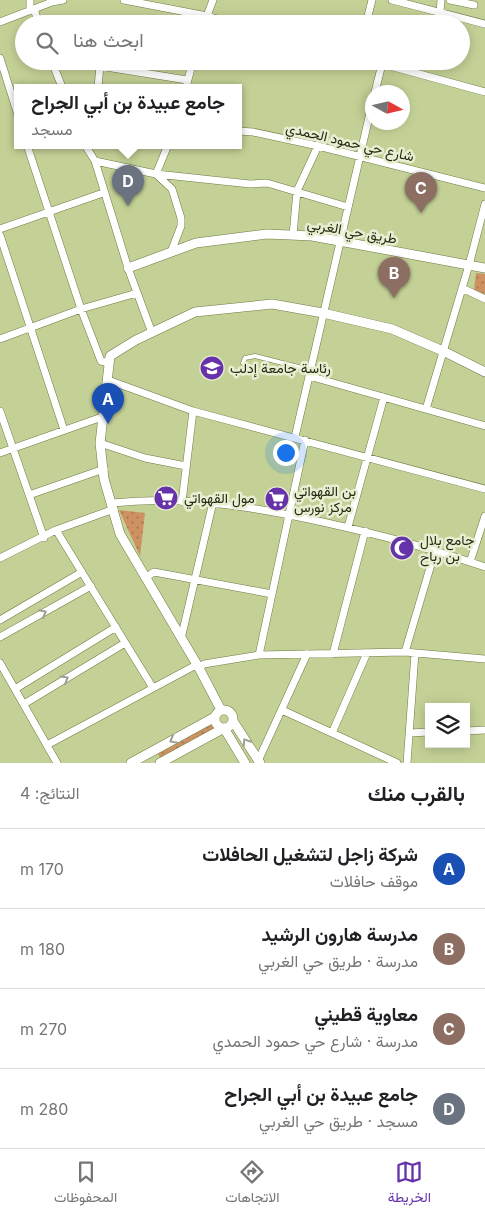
<!DOCTYPE html>
<html lang="ar">
<meta charset="utf-8">
<style>
body{margin:0;font-family:Inter,Vazirmatn,sans-serif;background:#f2f2f2;color:#202124;direction:rtl}
.controls{position:absolute;right:15px;bottom:15px;display:grid;overflow:hidden;border-radius:0px;box-shadow:0 2px 12px #0003}
.controls button{width:45px;height:45px;display:grid;place-items:center;padding:0;border:0;border-bottom:1px solid #e0e0e0;background:#fff;color:#202124;font:25px sans-serif}
.compass{position:absolute;left:365px;top:85px;width:45px;height:45px;border-radius:50%;background:#fff;box-shadow:0 2px 12px #0003;rotate:98deg}
.you{position:absolute;left:285px;top:452px;width:18px;height:18px;margin:-12px;border:4px solid #fff;border-radius:50%;background:#1a73e8;box-shadow:0 0 0 8px #1a73e833}
.badge{display:grid;place-items:center;width:32px;height:32px;border-radius:50%;background:#6632a9;color:#fff;font-size:16px;font-weight:700}
.pin{position:absolute;translate:-50% -41px;filter:drop-shadow(0 1px 2px #0008)}
.pin::after{content:'';position:absolute;top:26px;width:18px;height:15px;background:inherit;clip-path:polygon(0 0,100% 0,50% 100%)}
.popup{position:absolute;left:14px;top:84px;width:228px;height:65px;box-sizing:border-box;display:grid;place-content:center;border-radius:0px;background:#fff;filter:drop-shadow(0 1px 4px #0005);font-size:16px;white-space:nowrap;color:#757577}
.popup b{font-size:19px;color:#202124}
.popup::after{content:'';position:absolute;left:50%;top:100%;margin-left:-10px;border:10px solid transparent;border-top-color:#fff}
.list{margin:0;padding:0;list-style:none}
h2{display:flex;justify-content:space-between;align-items:center;height:65px;margin:0;padding:0 20px;font-size:21px}
h2 small{font-size:16px;font-weight:400;color:#757577}
.list li{display:grid;grid-template-columns:32px 1fr auto;gap:15px;align-items:center;box-sizing:border-box;height:80px;padding:0 20px;border-top:1px solid #e0e0e0}
.list b{display:block;font-size:19px;white-space:nowrap}
.list p{margin:0;font-size:16px;white-space:nowrap;color:#757577}
.list em{font-size:16px;font-style:normal;color:#757577}
.icon{flex:none;width:28px;height:28px;fill:none;stroke:currentColor;stroke-width:2;stroke-linecap:round;stroke-linejoin:round}
.map{position:relative;flex:none;width:485px;height:763px;overflow:hidden;direction:ltr}
.search{position:absolute;background:#fff;box-shadow:0 2px 12px #0003;left:15px;right:15px;top:15px;height:55px;display:flex;align-items:center;gap:12px;box-sizing:border-box;padding:0 18px;border-radius:28px;color:#757577;font-size:19px}
.sheet{height:385px;background:#fff}
nav{display:flex;justify-content:space-around;align-items:center;box-sizing:border-box;height:70px;border-top:1px solid #e0e0e0;background:#fff;font-size:14px;color:#757577}
nav a{display:grid;justify-items:center;gap:2px}
nav .on{color:#6632a9}
.map>svg:first-child{display:block}
.grass{fill:url(#grass-dots)}
.lines{fill:none;stroke-linecap:round;stroke-linejoin:round}
.service-casing{stroke:#6e7a42;stroke-width:5}
.minor-casing{stroke:#6e7a42;stroke-width:8}
.tertiary-casing{stroke:#6e7a42;stroke-width:10}
.service{stroke:#fff;stroke-width:4}
.minor{stroke:#fff;stroke-width:7}
.tertiary{stroke:#fff;stroke-width:9}
.oneway{stroke:#9d9f94}
.labels{text-anchor:middle;stroke-width:5;stroke-linejoin:round;paint-order:stroke}
.street-label{font-size:14px;fill:#252a12;stroke:#e7eed1}
.poi-label{font-size:14px;fill:#252a12;stroke:#e7eed1;text-anchor:start}
</style>
<div class="map">
<svg width="485" height="763" viewBox="0 0 485 763">
<defs>
<pattern id="grass-dots" width="8" height="8" patternUnits="userSpaceOnUse" patternTransform="scale(1.25)"><rect width="8" height="8" fill="#ce9161"/><path d="M2 2h.1M6 6h.1" fill="none" stroke="#a7774f" stroke-width="1.8" stroke-linecap="round"/></pattern>
</defs>
<rect width="100%" height="100%" fill="#c4d196"/>
<path class="grass" d="M 476,273 L 485,274 L 485,294 L 474,290 Z
M 119,510 L 145,513 L 140,556 Z
M 212,724 L 214,728 L 160,758 L 158,754 Z"/>
<g class="lines">
<defs>
<path id="service" d="M 243,363 L 245,358 L 255,356 L 310,370"/>
<path id="minor" d="M 124,0 L 207,16 L 236,24
M 392,0 L 485,24
M 450,0 L 474,5
M 34,9 L 39,24
M 30,11 L 30,0
M 440,13 L 441,0
M 0,22 L 52,2 L 63,0
M 204,24 L 213,0
M 366,24 L 372,0
M 0,58 L 18,115
M 372,61 L 485,92
M 52,62 L 62,87
M 53,64 L 100,66 L 187,80
M 98,87 L 100,66
M 186,87 L 193,61
M 375,92 L 382,64
M 238,131 L 253,132 L 318,146 L 485,188
M 27,145 L 81,309 L 101,361 L 109,363
M 85,145 L 95,161 L 128,268 L 152,333
M 168,145 L 156,174 L 172,189 L 181,218 L 181,226 L 171,252
M 95,161 L 156,174 L 250,184 L 267,183 L 348,207
M 0,229 L 103,193
M 0,235 L 64,430
M 293,235 L 297,191 L 318,146
M 462,288 L 485,299
M 0,339 L 81,309 L 137,293
M 309,376 L 485,426
M 108,380 L 193,411 L 485,489
M 426,409 L 469,265 L 485,204
M 0,411 L 44,538
M 295,437 L 372,104
M 100,443 L 145,458 L 186,466
M 0,453 L 102,417
M 29,495 L 104,469
M 182,502 L 193,411
M 112,503 C 184,495 257,507 327,523 C 381,535 433,549 485,567
M 348,527 L 384,397
M 56,530 L 153,688
M 0,558 L 56,530 L 114,509
M 470,562 L 485,516
M 145,578 L 154,572 L 272,594
M 0,620 L 82,572
M 0,637 L 91,586
M 181,639 L 213,502
M 405,652 L 435,551
M 333,654 L 365,531
M 259,655 L 305,440
M 0,663 L 57,763
M 199,668 L 204,664 L 259,655 L 405,652 L 485,659
M 15,689 L 116,627
M 24,704 L 125,643
M 282,710 L 397,763
M 466,731 L 485,730
M 332,733 L 367,653
M 410,733 L 429,732
M 47,745 L 196,665
M 258,761 L 307,654
M 407,763 L 415,653"/>
<path id="tertiary" d="M 128,268 L 196,243 L 267,234 L 312,236 L 485,268
M215 719a9 9 0 1 1 18 0a9 9 0 1 1-18 0Z
M 221,710 L 199,668 L 120,534 L 104,479 L 100,443 L 110,356 L 136,340 L 195,312 L 272,304 L 323,313 L 392,329 L 443,351 L 485,372
M 233,721 L 260,763
M 131,763 L 215,717
M 160,763 L 224,728 L 245,763"/>
</defs>
<use href="#service" class="service-casing"/>
<use href="#minor" class="minor-casing"/>
<use href="#tertiary" class="tertiary-casing"/>
<use href="#service" class="service"/>
<use href="#minor" class="minor"/>
<use href="#tertiary" class="tertiary"/>
</g>
<defs><path id="oneway-chevron" d="M-2-3.5L2.5 0L-2 3.5" fill="none" stroke-width="1.6" stroke-linecap="round" stroke-linejoin="round" transform="scale(1.25)"/></defs>
<g class="oneway">
<use href="#oneway-chevron" transform="translate(43 613) rotate(-29)"/>
<use href="#oneway-chevron" transform="translate(65 679) rotate(-31)"/>
<use href="#oneway-chevron" transform="translate(173 740) rotate(151)"/>
<use href="#oneway-chevron" transform="translate(246 742) rotate(-122)"/>
</g>
<defs>
<symbol id="school-disc" viewBox="-11 -11 22 22"><circle r="9.5" fill="#6632a9" stroke="#e7eed1"/><path d="M0-5L7-2L0 1L-7-2ZM-4 1L0 2.5L4 1V4Q0 6-4 4Z" fill="#fff"/></symbol>
<symbol id="supermarket-disc" viewBox="-11 -11 22 22"><circle r="9.5" fill="#6632a9" stroke="#e7eed1"/><path d="M-6-5.5h2.5l.6 2H6L4.5 2H-2.5L-4.4-4H-6ZM-1.5 3.2a1.3 1.3 0 1 0 .1 0ZM3 3.2a1.3 1.3 0 1 0 .1 0Z" fill="#fff"/></symbol>
<symbol id="mosque-disc" viewBox="-11 -11 22 22"><circle r="9.5" fill="#6632a9" stroke="#e7eed1"/><path d="M3.5-4.9A6 6 0 1 0 3.5 4.9A5 5 0 1 1 3.5-4.9Z" fill="#fff"/></symbol>
</defs>
<g fill-rule="evenodd">
<use href="#school-disc" x="198" y="354" width="28" height="28"/>
<use href="#supermarket-disc" x="152" y="484" width="28" height="28"/>
<use href="#supermarket-disc" x="263" y="485" width="28" height="28"/>
<use href="#mosque-disc" x="388" y="534" width="28" height="28"/>
</g>
<g class="labels">
<g class="street-label">
<text transform="translate(350 142) rotate(13)" y="5">شارع حي حمود الحمدي</text>
<text transform="translate(352 231) rotate(10)" y="5">طريق حي الغربي</text>
</g>
<g class="poi-label">
<text x="230" y="373">رئاسة جامعة إدلب</text>
<text x="294" y="496">بن القهواتي<tspan x="294" dy="16">مركز نورس</tspan></text>
<text x="184" y="503">مول القهواتي</text>
<text x="420" y="545">جامع بلال<tspan x="420" dy="16">بن رباح</tspan></text>
</g>
</g>
</svg>
<div class="controls">
<button><svg class="icon" aria-label="layers" viewBox="0 0 24 24"><path d="M12 4l9 5-9 5-9-5zM3 14l9 5 9-5"/></svg></button>
</div>
<svg class="compass" viewBox="-18 -18 36 36"><path d="M0-13l5 13h-10z" fill="#e53935"/><path d="M0 13l5-13h-10z" fill="#757577"/></svg>
<div class="you"></div>
<div class="pin badge" style="left:108px;top:424px;background:#1a4fb4">A</div>
<div class="pin badge" style="left:394px;top:298px;background:#8d6e63">B</div>
<div class="pin badge" style="left:421px;top:213px;background:#8d6e63">C</div>
<div class="pin badge" style="left:128px;top:206px;background:#6b7280">D</div>
<div class="popup"><b>جامع عبيدة بن أبي الجراح</b>مسجد</div>
<div class="search"><svg class="icon" aria-label="search" viewBox="0 0 24 24"><circle cx="10" cy="10" r="6"/><path d="M15 15l6 6"/></svg>ابحث هنا</div>
</div>
<section class="sheet">
<h2>بالقرب منك<small>النتائج: 4</small></h2>
<ul class="list">
<li><span class="badge" style="background:#1a4fb4">A</span><div><b>شركة زاجل لتشغيل الحافلات</b><p>موقف حافلات</p></div><em>170 m</em></li>
<li><span class="badge" style="background:#8d6e63">B</span><div><b>مدرسة هارون الرشيد</b><p>مدرسة · طريق حي الغربي</p></div><em>180 m</em></li>
<li><span class="badge" style="background:#8d6e63">C</span><div><b>معاوية قطيني</b><p>مدرسة · شارع حي حمود الحمدي</p></div><em>270 m</em></li>
<li><span class="badge" style="background:#6b7280">D</span><div><b>جامع عبيدة بن أبي الجراح</b><p>مسجد · طريق حي الغربي</p></div><em>280 m</em></li>
</ul>
</section>
<nav>
<a class="on"><svg class="icon" aria-label="map" viewBox="0 0 24 24"><path d="M3 6l6-2 6 2 6-2v14l-6 2-6-2-6 2zM9 4v14M15 6v14"/></svg>الخريطة</a>
<a><svg class="icon" aria-label="directions" viewBox="0 0 24 24"><path d="M12 3l9 9-9 9-9-9zM9 14v-3h6M13 9l2 2-2 2"/></svg>الاتجاهات</a>
<a><svg class="icon" aria-label="saved" viewBox="0 0 24 24"><path d="M7 4h10v16l-5-4-5 4z"/></svg>المحفوظات</a>
</nav>
